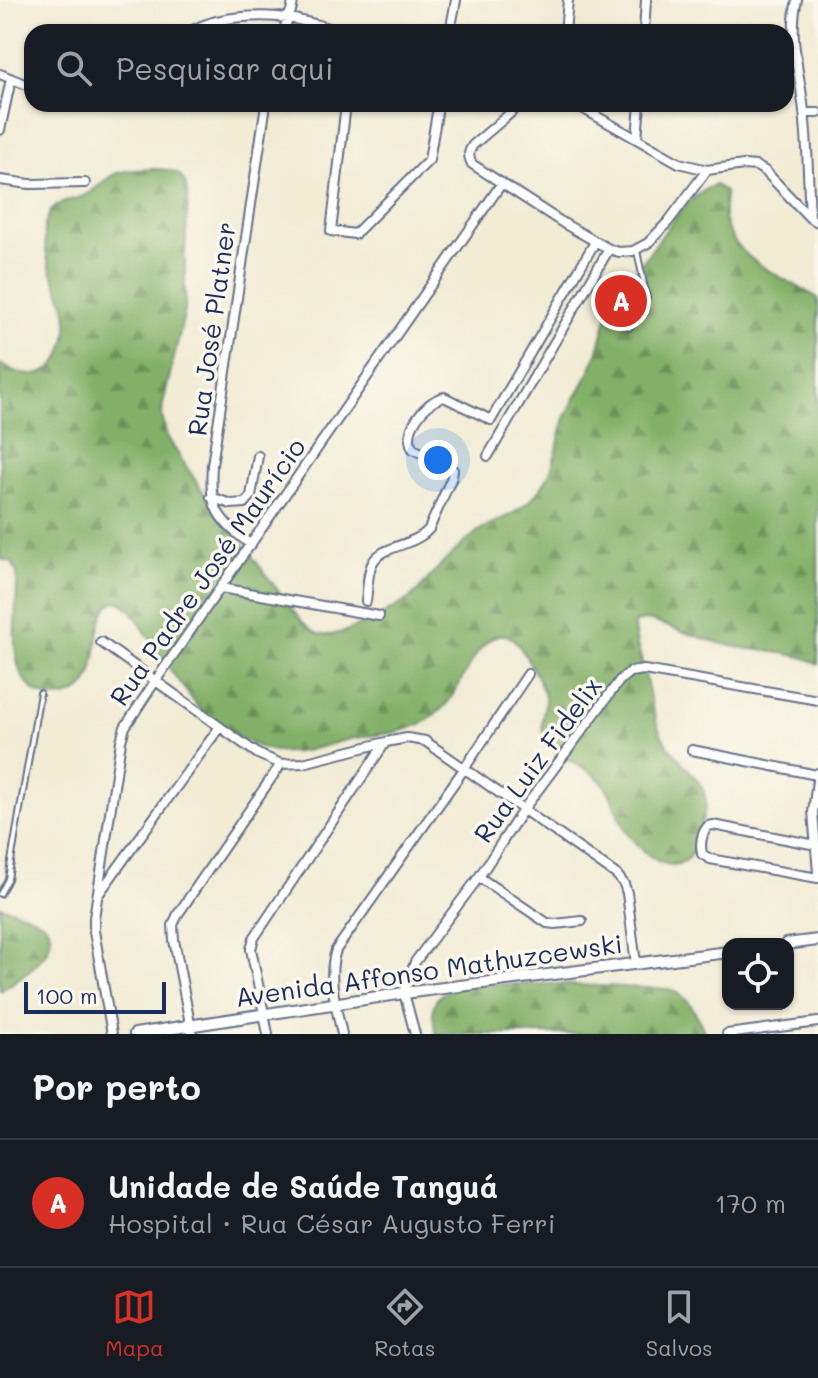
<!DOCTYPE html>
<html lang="pt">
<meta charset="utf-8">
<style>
body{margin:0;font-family:Mali,sans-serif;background:#242831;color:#f1f3f6}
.controls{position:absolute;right:24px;bottom:24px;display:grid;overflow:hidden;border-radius:16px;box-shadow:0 2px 6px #0004}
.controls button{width:72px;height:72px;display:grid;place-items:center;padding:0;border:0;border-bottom:2px solid #363941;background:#171b24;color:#f1f3f6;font:40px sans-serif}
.scale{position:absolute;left:24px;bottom:20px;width:142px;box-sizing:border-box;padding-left:8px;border:4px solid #1b2f5e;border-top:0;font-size:22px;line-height:28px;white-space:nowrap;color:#1b2f5e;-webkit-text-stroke:6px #fbf7ec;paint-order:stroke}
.you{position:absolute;left:438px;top:460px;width:28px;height:28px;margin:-20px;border:6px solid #fff;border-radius:50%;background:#1a73e8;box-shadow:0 0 0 12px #1a73e833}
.badge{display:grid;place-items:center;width:52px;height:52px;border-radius:50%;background:#d93025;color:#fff;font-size:26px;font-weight:700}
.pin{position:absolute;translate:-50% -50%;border:4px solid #fff;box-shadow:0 2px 8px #0006}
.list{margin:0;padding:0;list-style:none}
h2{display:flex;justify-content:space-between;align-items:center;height:104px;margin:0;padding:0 32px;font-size:34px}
h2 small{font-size:26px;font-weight:400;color:#9ea1a6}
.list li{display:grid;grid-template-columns:52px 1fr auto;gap:24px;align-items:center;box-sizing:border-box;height:128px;padding:0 32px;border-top:2px solid #363941}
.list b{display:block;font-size:30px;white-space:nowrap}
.list p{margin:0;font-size:26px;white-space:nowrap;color:#9ea1a6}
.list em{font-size:26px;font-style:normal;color:#9ea1a6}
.icon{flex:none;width:44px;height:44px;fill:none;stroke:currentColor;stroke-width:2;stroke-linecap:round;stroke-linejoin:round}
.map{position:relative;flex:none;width:818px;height:1034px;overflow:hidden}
.search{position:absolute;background:#171b24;box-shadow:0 2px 6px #0004;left:24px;right:24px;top:24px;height:88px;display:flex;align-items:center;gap:20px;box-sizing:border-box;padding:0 28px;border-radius:24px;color:#9ea1a6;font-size:30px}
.sheet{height:232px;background:#171b24}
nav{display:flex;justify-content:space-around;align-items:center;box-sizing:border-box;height:112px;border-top:2px solid #363941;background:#171b24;font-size:22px;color:#9ea1a6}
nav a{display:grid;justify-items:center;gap:4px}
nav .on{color:#d93025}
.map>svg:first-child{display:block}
.forest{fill:url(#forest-firs);stroke:#4f7063;stroke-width:2}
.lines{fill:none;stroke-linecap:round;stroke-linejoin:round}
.service-casing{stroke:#667188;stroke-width:8}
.minor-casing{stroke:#667188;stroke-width:12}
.tertiary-casing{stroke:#667188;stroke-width:14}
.service{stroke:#fff;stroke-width:4}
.minor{stroke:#fff;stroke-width:8}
.tertiary{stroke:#fff;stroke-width:10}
.labels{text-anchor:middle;stroke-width:7;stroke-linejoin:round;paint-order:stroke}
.street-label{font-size:26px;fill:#1b2f5e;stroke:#fbf7ec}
</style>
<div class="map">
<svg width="818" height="1034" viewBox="0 0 818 1034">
<defs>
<pattern id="forest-firs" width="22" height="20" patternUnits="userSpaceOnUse" patternTransform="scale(2)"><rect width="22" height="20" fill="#83b068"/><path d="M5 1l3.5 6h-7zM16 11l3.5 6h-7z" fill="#6a9059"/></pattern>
</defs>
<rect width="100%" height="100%" fill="#fbf7ec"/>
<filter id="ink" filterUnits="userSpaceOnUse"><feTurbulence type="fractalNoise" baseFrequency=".0125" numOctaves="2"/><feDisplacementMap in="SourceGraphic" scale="16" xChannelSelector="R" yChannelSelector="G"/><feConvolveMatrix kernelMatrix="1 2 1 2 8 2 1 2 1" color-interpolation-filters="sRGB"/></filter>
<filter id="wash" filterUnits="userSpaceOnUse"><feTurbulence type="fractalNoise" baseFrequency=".006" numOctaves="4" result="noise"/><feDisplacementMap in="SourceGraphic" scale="32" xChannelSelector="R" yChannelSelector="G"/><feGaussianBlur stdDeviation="1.8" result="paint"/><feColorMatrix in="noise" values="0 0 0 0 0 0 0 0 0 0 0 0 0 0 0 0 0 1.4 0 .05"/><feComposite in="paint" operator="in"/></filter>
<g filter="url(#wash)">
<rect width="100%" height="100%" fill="#f2ecd5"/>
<path class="forest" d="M 153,169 L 168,170 L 179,174 L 185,183 L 188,197 L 185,255 L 185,311 L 163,404 L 162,415 L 166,434 L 174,448 L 204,493 L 289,605 C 297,615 306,629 319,634 C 337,641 404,606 417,592 C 424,585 430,576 437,569 C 449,556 464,543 477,532 C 487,524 499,521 510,515 C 525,506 540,492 548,477 C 556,460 558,442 563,424 C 570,403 584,385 593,364 C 602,344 604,321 613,301 C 623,285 635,271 647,256 C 667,230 684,197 715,185 L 725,192 C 725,200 723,209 724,217 C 731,260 786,278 818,298 L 818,664 C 796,651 758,652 732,646 C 706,640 680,631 655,622 L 644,620 L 634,623 C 634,641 640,653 644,670 C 649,691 652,714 661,734 C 672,758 706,778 706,804 C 705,812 702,820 700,828 C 697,837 696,849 690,856 C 670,880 638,849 627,832 C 615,815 614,793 599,779 C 585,765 554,757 546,740 C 538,725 545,713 545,698 C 544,688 522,647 514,640 C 489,617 466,674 455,691 C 451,699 443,708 436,714 C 427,722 415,727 404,730 C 386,735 368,735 350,739 C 332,743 316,750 297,752 C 271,754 250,746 229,731 C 221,726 211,721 204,714 C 199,709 194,701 189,695 C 167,668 151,639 131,610 L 122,603 L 115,601 C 85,618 110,685 69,696 C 62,698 52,698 45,696 C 0,680 19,611 17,573 L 12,562 L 0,559 L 0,364 C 16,373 35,381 51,368 C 58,363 61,356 63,348 C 79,305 47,282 45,243 C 45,236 44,230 45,224 C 47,220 50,211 53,208 C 62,200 77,200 87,194 C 98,188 105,178 117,173 C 128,169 142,170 153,169 Z
M 0,906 C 14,911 36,915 46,926 C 66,950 16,981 0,991 Z
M 476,984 L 554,984 L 669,989 C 690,997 697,1014 705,1034 L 436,1034 C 434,1027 434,1022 433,1014 C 432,989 457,988 476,984 Z"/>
</g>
<g filter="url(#ink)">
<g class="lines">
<defs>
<path id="service" d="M 629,328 L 641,312 L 647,298 L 637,251
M 0,894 L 8,879 L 40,693"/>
<path id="minor" d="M 797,0 C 788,37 800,74 804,111 C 808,146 808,182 810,217
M 190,32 C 214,16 260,14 288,18 C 306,21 325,27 343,32
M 283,32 L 292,8 L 293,0
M 450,32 L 456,0
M 565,32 L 568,0
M 644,32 L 646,0
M 0,74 L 32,87
M 346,104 L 331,231 L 355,234 L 429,160 L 437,113
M 521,104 L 473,145 C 468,152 468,156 472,164 L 563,223 L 609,249 L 619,252 L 633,251 L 648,243 L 668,222 L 707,170
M 575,104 L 679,163 L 707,170 L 744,165 L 756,166 L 765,171 L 810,218 L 818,222
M 804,113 L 818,113
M 0,130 L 11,79
M 637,138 L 640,104
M 0,180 L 30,184 L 85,183
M 488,456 L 609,249
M 211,497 L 231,504 L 245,503 L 251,496 L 258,456
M 251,545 C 217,518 209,509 212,465 L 266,104
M 221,588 L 379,616
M 366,601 C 368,589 367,572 373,562 C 383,545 415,546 429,529 L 452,477 L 453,470 L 450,466 L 413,449 C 402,431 425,401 444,397 L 491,420 L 595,242
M 101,642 L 258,754 L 281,764 L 303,763 L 386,742 L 407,738 L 425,741 L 617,875 L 624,884 L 627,893 L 636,964
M 692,750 L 817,775
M 818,773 L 813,812 L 818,873
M 816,845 L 713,825 L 708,826 C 701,834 700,844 702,854 L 710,859 L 818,878
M 479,877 L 547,923 L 555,924 L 582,921
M 98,895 L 219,728
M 112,1034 L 94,931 L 94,918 L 121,741 L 125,727 L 156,680 L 502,183
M 192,1034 L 174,940 L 173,925 L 178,914 L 281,764
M 268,1034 L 251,949 L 254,938 L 385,743
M 342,1034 C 336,1007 327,977 336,950 L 464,769 L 528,674
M 415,1034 L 404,993 L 415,962 L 479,877 L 523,810 L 620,680 L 630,672 L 644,670 L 818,700
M 727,1034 L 818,1022"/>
<path id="tertiary" d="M 786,944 L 818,940
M 135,1034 L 404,993 L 728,952"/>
</defs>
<use href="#service" class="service-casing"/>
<use href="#minor" class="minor-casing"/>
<use href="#tertiary" class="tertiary-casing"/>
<use href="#service" class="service"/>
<use href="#minor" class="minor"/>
<use href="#tertiary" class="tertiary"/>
</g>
</g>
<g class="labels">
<g class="street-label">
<text transform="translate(212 329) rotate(-82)" y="9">Rua José Platner</text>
<text transform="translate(208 572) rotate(-55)" y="9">Rua Padre José Maurício</text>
<text transform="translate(538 760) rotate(-54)" y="9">Rua Luiz Fidelix</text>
<text transform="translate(429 971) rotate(-8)" y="9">Avenida Affonso Mathuzcewski</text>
</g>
</g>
</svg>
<div class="controls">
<button><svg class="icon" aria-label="locate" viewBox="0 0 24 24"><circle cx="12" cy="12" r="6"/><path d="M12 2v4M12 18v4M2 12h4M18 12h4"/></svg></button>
</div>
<div class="scale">100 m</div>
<div class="you"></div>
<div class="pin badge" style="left:621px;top:301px">A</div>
<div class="search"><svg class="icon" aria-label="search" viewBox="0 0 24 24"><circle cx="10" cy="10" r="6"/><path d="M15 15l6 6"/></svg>Pesquisar aqui</div>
</div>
<section class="sheet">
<h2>Por perto<small></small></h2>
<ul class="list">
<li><span class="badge">A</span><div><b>Unidade de Saúde Tanguá</b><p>Hospital · Rua César Augusto Ferri</p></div><em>170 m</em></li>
</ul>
</section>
<nav>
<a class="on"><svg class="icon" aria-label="map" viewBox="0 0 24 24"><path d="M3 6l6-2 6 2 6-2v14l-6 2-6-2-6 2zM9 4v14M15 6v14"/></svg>Mapa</a>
<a><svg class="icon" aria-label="directions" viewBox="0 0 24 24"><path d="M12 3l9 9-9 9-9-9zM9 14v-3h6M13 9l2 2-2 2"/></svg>Rotas</a>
<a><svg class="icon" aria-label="saved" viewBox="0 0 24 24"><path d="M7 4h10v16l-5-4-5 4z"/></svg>Salvos</a>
</nav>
